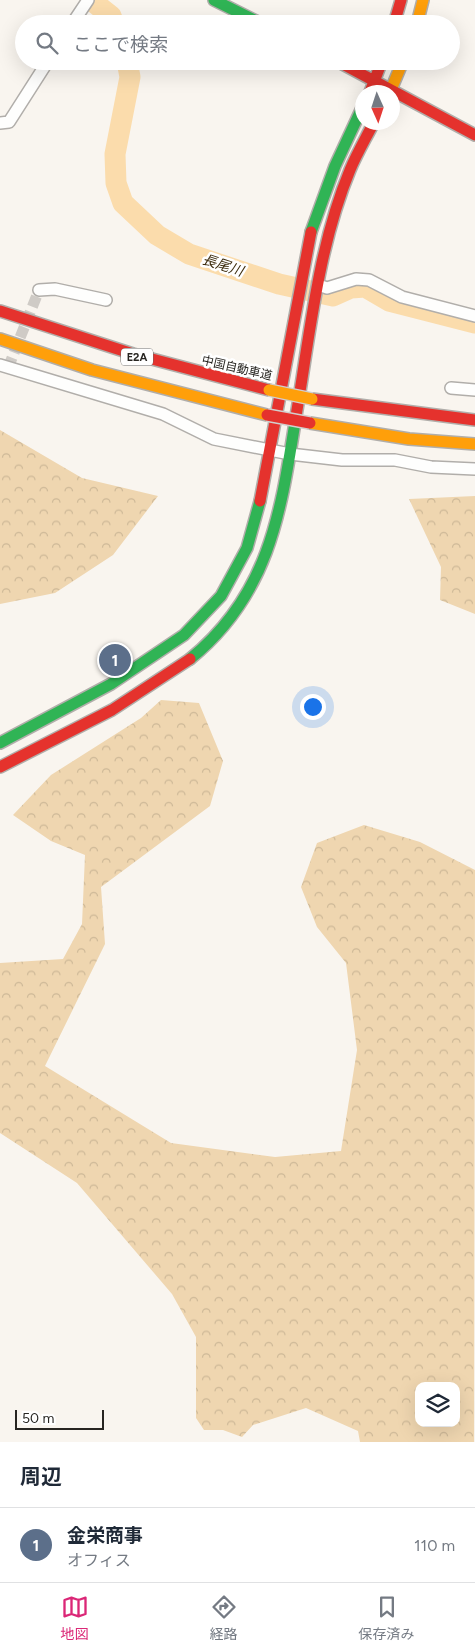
<!DOCTYPE html>
<html lang="ja">
<meta charset="utf-8">
<style>
body{margin:0;font-family:Figtree,"Noto Sans JP",sans-serif;background:#f6f6f7;color:#1f2937}
.controls{position:absolute;right:15px;bottom:15px;display:grid;overflow:hidden;border-radius:10px;box-shadow:0 5px 20px #0002}
.controls button{width:45px;height:45px;display:grid;place-items:center;padding:0;border:0;border-bottom:1px solid #e0e1e3;background:#fff;color:#1f2937;font:25px sans-serif}
.compass{position:absolute;left:355px;top:85px;width:45px;height:45px;border-radius:50%;background:#fff;box-shadow:0 5px 20px #0002;rotate:177deg}
.scale{position:absolute;left:15px;bottom:12px;width:89px;box-sizing:border-box;padding-left:5px;border:2px solid #272521;border-top:0;font-size:14px;line-height:18px;white-space:nowrap;color:#272521;-webkit-text-stroke:4px #fff;paint-order:stroke}
.you{position:absolute;left:312px;top:706px;width:18px;height:18px;margin:-12px;border:4px solid #fff;border-radius:50%;background:#1a73e8;box-shadow:0 0 0 8px #1a73e833}
.badge{display:grid;place-items:center;width:32px;height:32px;border-radius:50%;background:#db2777;color:#fff;font-size:16px;font-weight:700}
.pin{position:absolute;translate:-50% -50%;border:2px solid #fff;box-shadow:0 1px 5px #0006}
.list{margin:0;padding:0;list-style:none}
h2{display:flex;justify-content:space-between;align-items:center;height:65px;margin:0;padding:0 20px;font-size:21px}
h2 small{font-size:16px;font-weight:400;color:#747a83}
.list li{display:grid;grid-template-columns:32px 1fr auto;gap:15px;align-items:center;box-sizing:border-box;height:75px;padding:0 20px;border-top:1px solid #e0e1e3}
.list b{display:block;font-size:19px;white-space:nowrap}
.list p{margin:0;font-size:16px;white-space:nowrap;color:#747a83}
.list em{font-size:16px;font-style:normal;color:#747a83}
.icon{flex:none;width:28px;height:28px;fill:none;stroke:currentColor;stroke-width:2;stroke-linecap:round;stroke-linejoin:round}
.map{position:relative;flex:none;width:475px;height:1442px;overflow:hidden}
.search{position:absolute;background:#fff;box-shadow:0 5px 20px #0002;left:15px;right:15px;top:15px;height:55px;display:flex;align-items:center;gap:12px;box-sizing:border-box;padding:0 18px;border-radius:28px;color:#747a83;font-size:19px}
.sheet{height:140px;background:#fff}
nav{display:flex;justify-content:space-around;align-items:center;box-sizing:border-box;height:70px;border-top:1px solid #e0e1e3;background:#fff;font-size:14px;color:#747a83}
nav a{display:grid;justify-items:center;gap:2px}
nav .on{color:#db2777}
.map>svg:first-child{display:block}
.forest{fill:url(#forest-crowns);fill-rule:evenodd}
.lines{fill:none;stroke-linecap:round;stroke-linejoin:round}
.river{stroke:#fbdcac;stroke-width:21}
.street-tunnel{stroke:#cfcbc6;stroke-width:11;stroke-dasharray:11 5.5;stroke-linecap:butt}
.street-casing{stroke:#b1aeaa;stroke-width:14}
.fast-casing{stroke:#b1aeaa;stroke-width:14}
.slow-casing{stroke:#b1aeaa;stroke-width:14}
.jam-casing{stroke:#b1aeaa;stroke-width:14}
.street{stroke:#fefefd;stroke-width:11}
.fast{stroke:#30b455;stroke-width:11}
.slow{stroke:#ff9f0a;stroke-width:11}
.jam{stroke:#e5322d;stroke-width:11}
.slow-bridge-casing{stroke:#d1cfcd;stroke-width:14;stroke-linecap:butt}
.jam-bridge-casing{stroke:#d1cfcd;stroke-width:14;stroke-linecap:butt}
.slow-bridge{stroke:#ff9f0a;stroke-width:11}
.jam-bridge{stroke:#e5322d;stroke-width:11}
.labels{text-anchor:middle;stroke-width:5;stroke-linejoin:round;paint-order:stroke}
.shield{fill:#fff;stroke:#686664;stroke-width:1}
.shield-label{font-size:11px;font-weight:bold;fill:#272521}
.street-label{font-size:12px;fill:#272521;stroke:#fff}
.water-label{font-size:14px;font-style:italic;fill:#3d2c0e;stroke:#fff}
</style>
<div class="map">
<svg width="475" height="1442" viewBox="0 0 475 1442">
<defs>
<pattern id="forest-crowns" width="20" height="18" patternUnits="userSpaceOnUse" patternTransform="scale(1.25)"><rect width="20" height="18" fill="#efd6b0"/><path d="M2 6a3 3 0 1 1 6 0M12 15a3 3 0 1 1 6 0" fill="none" stroke="#cdb897"/></pattern>
</defs>
<rect width="100%" height="100%" fill="#f9f5ef"/>
<path class="forest" d="M 0,430 L 82,478 L 158,496 L 113,555 L 55,593 L 0,604 Z
M 475,496 L 475,614 L 440,600 L 441,567 L 409,499 Z
M 161,700 L 199,703 L 223,761 L 210,806 L 101,887 L 105,944 L 45,1066 L 171,1143 L 275,1157 L 341,1151 L 357,1050 L 346,963 L 317,927 L 301,887 L 317,843 L 364,825 L 420,842 L 475,870 L 474,1442 L 360,1442 L 358,1431 L 306,1408 L 253,1425 L 242,1437 L 223,1430 L 204,1430 L 196,1418 L 196,1337 L 172,1294 L 77,1183 L 0,1133 L 0,963 L 63,959 L 82,924 L 85,855 L 51,841 L 13,815 L 51,775 L 141,718 ZM 419,1386 L 456,1386 L 456,1423 L 419,1423 Z"/>
<g class="lines">
<path class="river" d="M 91,0 L 111,16 L 114,24
M 127,61 L 130,77 L 115,154 L 116,183 L 123,203 L 157,235 L 189,254 L 279,284 L 333,296 L 351,288 L 365,287 L 389,301 L 475,323"/>
<path class="street-tunnel" d="M 8,368 L 39,290"/>
<defs>
<path id="street" d="M 72,24 L 88,0
M 0,123 L 9,122 L 48,61
M 318,285 L 327,288 L 356,279 L 369,280 L 402,297 L 475,316
M 39,290 L 55,289 L 106,300
M 0,365 L 163,414 L 214,439 L 290,454 L 342,460 L 395,460 L 431,467 L 475,469
M 451,388 L 475,390"/>
<path id="fast" d="M 214,0 L 262,24
M 311,232 L 335,166 L 362,108
M 190,659 C 270,594 281,511 296,416
M 0,743 L 111,684 L 184,635 L 221,596 L 247,548 L 260,501"/>
<path id="slow" d="M 417,24 L 423,0
M 390,92 L 403,61
M 0,339 L 92,370 L 267,415
M 310,423 L 409,439 L 475,444"/>
<path id="jam" d="M 394,24 L 401,0
M 337,61 L 475,135
M 370,92 L 382,61
M 0,311 L 133,354 L 269,390
M 312,399 L 475,420
M 296,416 C 310,334 318,247 350,170 C 357,153 366,138 374,122
M 260,501 L 311,232
M 0,767 L 112,710 L 190,659"/>
</defs>
<use href="#street" class="street-casing"/>
<use href="#fast" class="fast-casing"/>
<use href="#slow" class="slow-casing"/>
<use href="#jam" class="jam-casing"/>
<use href="#street" class="street"/>
<use href="#fast" class="fast"/>
<use href="#slow" class="slow"/>
<use href="#jam" class="jam"/>
<defs>
<path id="slow-bridge" d="M 269,390 L 312,399"/>
<path id="jam-bridge" d="M 267,415 L 310,423"/>
</defs>
<use href="#slow-bridge" class="slow-bridge-casing"/>
<use href="#jam-bridge" class="jam-bridge-casing"/>
<use href="#slow-bridge" class="slow-bridge"/>
<use href="#jam-bridge" class="jam-bridge"/>
</g>
<g class="labels">
<rect class="shield" x="121" y="348.5" width="32" height="17" rx="4"/>
<g class="shield-label">
<text x="137" y="361">E2A</text>
</g>
<g class="street-label">
<text transform="translate(237 368) rotate(13)" y="4">中国自動車道</text>
</g>
<g class="water-label">
<text transform="translate(223 265) rotate(18)" y="5">長尾川</text>
</g>
</g>
</svg>
<div class="controls">
<button><svg class="icon" aria-label="layers" viewBox="0 0 24 24"><path d="M12 4l9 5-9 5-9-5zM3 14l9 5 9-5"/></svg></button>
</div>
<svg class="compass" viewBox="-18 -18 36 36"><path d="M0-13l5 13h-10z" fill="#e53935"/><path d="M0 13l5-13h-10z" fill="#747a83"/></svg>
<div class="scale">50 m</div>
<div class="you"></div>
<div class="pin badge" style="left:115px;top:660px;background:#5c6f8a">1</div>
<div class="search"><svg class="icon" aria-label="search" viewBox="0 0 24 24"><circle cx="10" cy="10" r="6"/><path d="M15 15l6 6"/></svg>ここで検索</div>
</div>
<section class="sheet">
<h2>周辺<small></small></h2>
<ul class="list">
<li><span class="badge" style="background:#5c6f8a">1</span><div><b>金栄商事</b><p>オフィス</p></div><em>110 m</em></li>
</ul>
</section>
<nav>
<a class="on"><svg class="icon" aria-label="map" viewBox="0 0 24 24"><path d="M3 6l6-2 6 2 6-2v14l-6 2-6-2-6 2zM9 4v14M15 6v14"/></svg>地図</a>
<a><svg class="icon" aria-label="directions" viewBox="0 0 24 24"><path d="M12 3l9 9-9 9-9-9zM9 14v-3h6M13 9l2 2-2 2"/></svg>経路</a>
<a><svg class="icon" aria-label="saved" viewBox="0 0 24 24"><path d="M7 4h10v16l-5-4-5 4z"/></svg>保存済み</a>
</nav>
